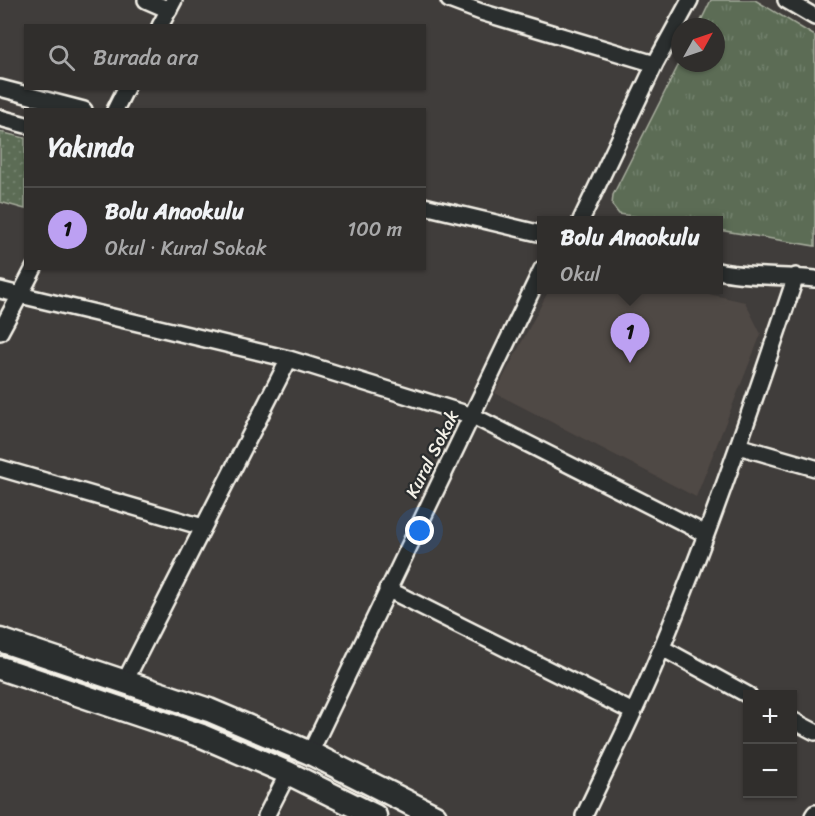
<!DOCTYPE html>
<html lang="tr">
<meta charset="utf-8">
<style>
body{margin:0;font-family:Sriracha,sans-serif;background:#3c3a38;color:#f1f3f6}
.controls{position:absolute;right:18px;bottom:18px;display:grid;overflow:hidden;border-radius:0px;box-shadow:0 2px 4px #0004}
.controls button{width:54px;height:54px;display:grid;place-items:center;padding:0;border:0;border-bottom:2px solid #4b4a48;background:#302e2c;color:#f1f3f6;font:30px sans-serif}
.compass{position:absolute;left:671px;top:18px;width:54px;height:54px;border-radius:50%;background:#302e2c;box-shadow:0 2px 4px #0004;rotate:50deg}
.you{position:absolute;left:420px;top:531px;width:21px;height:21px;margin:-15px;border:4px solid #fff;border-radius:50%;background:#1a73e8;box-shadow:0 0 0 9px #1a73e833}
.badge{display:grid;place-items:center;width:39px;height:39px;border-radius:50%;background:#bca0f2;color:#111;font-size:20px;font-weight:700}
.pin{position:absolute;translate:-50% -50px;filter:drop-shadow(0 2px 3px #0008)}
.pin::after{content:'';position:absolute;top:32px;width:21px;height:18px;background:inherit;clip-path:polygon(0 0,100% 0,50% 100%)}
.popup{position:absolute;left:537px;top:216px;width:186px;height:78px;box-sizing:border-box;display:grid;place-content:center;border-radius:0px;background:#302e2c;filter:drop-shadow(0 2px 4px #0005);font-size:20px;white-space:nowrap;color:#a8a8a9}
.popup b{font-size:22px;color:#f1f3f6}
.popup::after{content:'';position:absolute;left:50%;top:100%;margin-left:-12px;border:12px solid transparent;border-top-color:#302e2c}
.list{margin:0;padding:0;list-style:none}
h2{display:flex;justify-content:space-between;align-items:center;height:78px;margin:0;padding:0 24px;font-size:26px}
h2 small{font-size:20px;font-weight:400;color:#a8a8a9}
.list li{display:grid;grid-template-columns:39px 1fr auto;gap:18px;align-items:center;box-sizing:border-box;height:84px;padding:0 24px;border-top:2px solid #4b4a48}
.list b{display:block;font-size:22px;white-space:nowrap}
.list p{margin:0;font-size:20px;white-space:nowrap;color:#a8a8a9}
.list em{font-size:20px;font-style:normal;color:#a8a8a9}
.icon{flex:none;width:33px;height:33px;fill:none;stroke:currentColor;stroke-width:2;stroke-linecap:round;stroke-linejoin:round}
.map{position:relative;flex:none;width:815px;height:816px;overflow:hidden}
.search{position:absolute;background:#302e2c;box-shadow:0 2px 4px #0004;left:24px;top:24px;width:402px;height:66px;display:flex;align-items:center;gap:15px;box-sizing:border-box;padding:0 21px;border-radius:0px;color:#a8a8a9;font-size:22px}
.panel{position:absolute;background:#302e2c;box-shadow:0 2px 4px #0004;left:24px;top:108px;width:402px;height:162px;border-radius:0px}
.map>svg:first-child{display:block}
.built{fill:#4f4844}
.grass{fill:url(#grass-tufts);stroke:#a8ae9e;stroke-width:1.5}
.park{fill:url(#park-dots);stroke:#a8ae9e;stroke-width:1.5}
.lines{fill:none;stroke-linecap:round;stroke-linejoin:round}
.minor-casing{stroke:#f4f1e8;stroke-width:20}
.secondary-casing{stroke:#f4f1e8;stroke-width:27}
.minor{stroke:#2a2d2e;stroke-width:15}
.secondary{stroke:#2a2d2e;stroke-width:22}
.labels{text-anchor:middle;stroke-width:4.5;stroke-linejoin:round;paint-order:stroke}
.street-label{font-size:18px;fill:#f4f1e8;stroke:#2a2d2e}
</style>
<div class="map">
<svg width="815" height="816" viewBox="0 0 815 816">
<defs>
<pattern id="grass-tufts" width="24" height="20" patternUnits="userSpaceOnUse" patternTransform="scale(1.5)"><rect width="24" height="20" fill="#5b6c55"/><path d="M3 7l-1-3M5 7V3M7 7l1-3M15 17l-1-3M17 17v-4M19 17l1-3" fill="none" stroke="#73816d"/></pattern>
<pattern id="park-dots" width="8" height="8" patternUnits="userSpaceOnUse" patternTransform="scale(1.5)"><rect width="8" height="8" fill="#5b6c55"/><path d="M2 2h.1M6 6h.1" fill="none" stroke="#73816d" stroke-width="1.8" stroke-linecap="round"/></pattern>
</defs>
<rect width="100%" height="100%" fill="#403d3b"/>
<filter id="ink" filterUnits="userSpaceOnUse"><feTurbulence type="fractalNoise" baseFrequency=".0167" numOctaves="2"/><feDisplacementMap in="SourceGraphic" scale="12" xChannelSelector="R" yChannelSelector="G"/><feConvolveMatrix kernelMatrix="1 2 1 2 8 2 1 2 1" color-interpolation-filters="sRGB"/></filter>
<g filter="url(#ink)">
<path class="built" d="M 549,290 L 691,290 L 745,302 L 761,334 L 696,497 L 495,393 Z"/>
<path class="grass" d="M 711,0 L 755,0 L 815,36 L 815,246 L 719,230 L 718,220 L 659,220 L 619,214 L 612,205 L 613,195 L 680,62 L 716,63 L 716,27 L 698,27 Z"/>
<path class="park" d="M 0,132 L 25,138 L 25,209 L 0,202 Z"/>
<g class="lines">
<defs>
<path id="minor" d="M 146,0 L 169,10
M 449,0 L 481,12 L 655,64
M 786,0 L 815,17
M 160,26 L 174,0
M 0,88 L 84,110
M 115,110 L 126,88
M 0,118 L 26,125
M 424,206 L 542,234
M 581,220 L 655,64 L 690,0
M 718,271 C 750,278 783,275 815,279
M 0,290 L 20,295 L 34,268
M 0,332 L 20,295 L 289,359 L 473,416 L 706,534
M 738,446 L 815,468
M 0,468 L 203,527
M 387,589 L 633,712
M 662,648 L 748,695
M 125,681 L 289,359
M 792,720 L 815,732
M 310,753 C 386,591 466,431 542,269
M 266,816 L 288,773
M 584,816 C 610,760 639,705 662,647 C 712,526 754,401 796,276
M 813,816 L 815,813"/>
<path id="secondary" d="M 0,640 L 209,710 L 310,753 L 435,816
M 0,668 L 202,736 L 288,773 L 375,816"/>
</defs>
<use href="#minor" class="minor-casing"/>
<use href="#secondary" class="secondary-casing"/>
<use href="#minor" class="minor"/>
<use href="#secondary" class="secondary"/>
</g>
</g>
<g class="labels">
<g class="street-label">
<text transform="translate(432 454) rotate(-63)" y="6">Kural Sokak</text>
</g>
</g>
</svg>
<div class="controls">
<button>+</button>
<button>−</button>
</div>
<svg class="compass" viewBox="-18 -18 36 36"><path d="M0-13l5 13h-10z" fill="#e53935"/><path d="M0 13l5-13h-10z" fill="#a8a8a9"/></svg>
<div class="you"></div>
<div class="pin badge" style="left:630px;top:363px">1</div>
<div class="popup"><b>Bolu Anaokulu</b>Okul</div>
<div class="search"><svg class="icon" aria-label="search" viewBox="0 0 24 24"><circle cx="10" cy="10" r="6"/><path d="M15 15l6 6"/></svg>Burada ara</div>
<section class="panel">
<h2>Yakında<small></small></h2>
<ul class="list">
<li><span class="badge">1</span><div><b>Bolu Anaokulu</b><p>Okul · Kural Sokak</p></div><em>100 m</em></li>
</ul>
</section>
</div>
